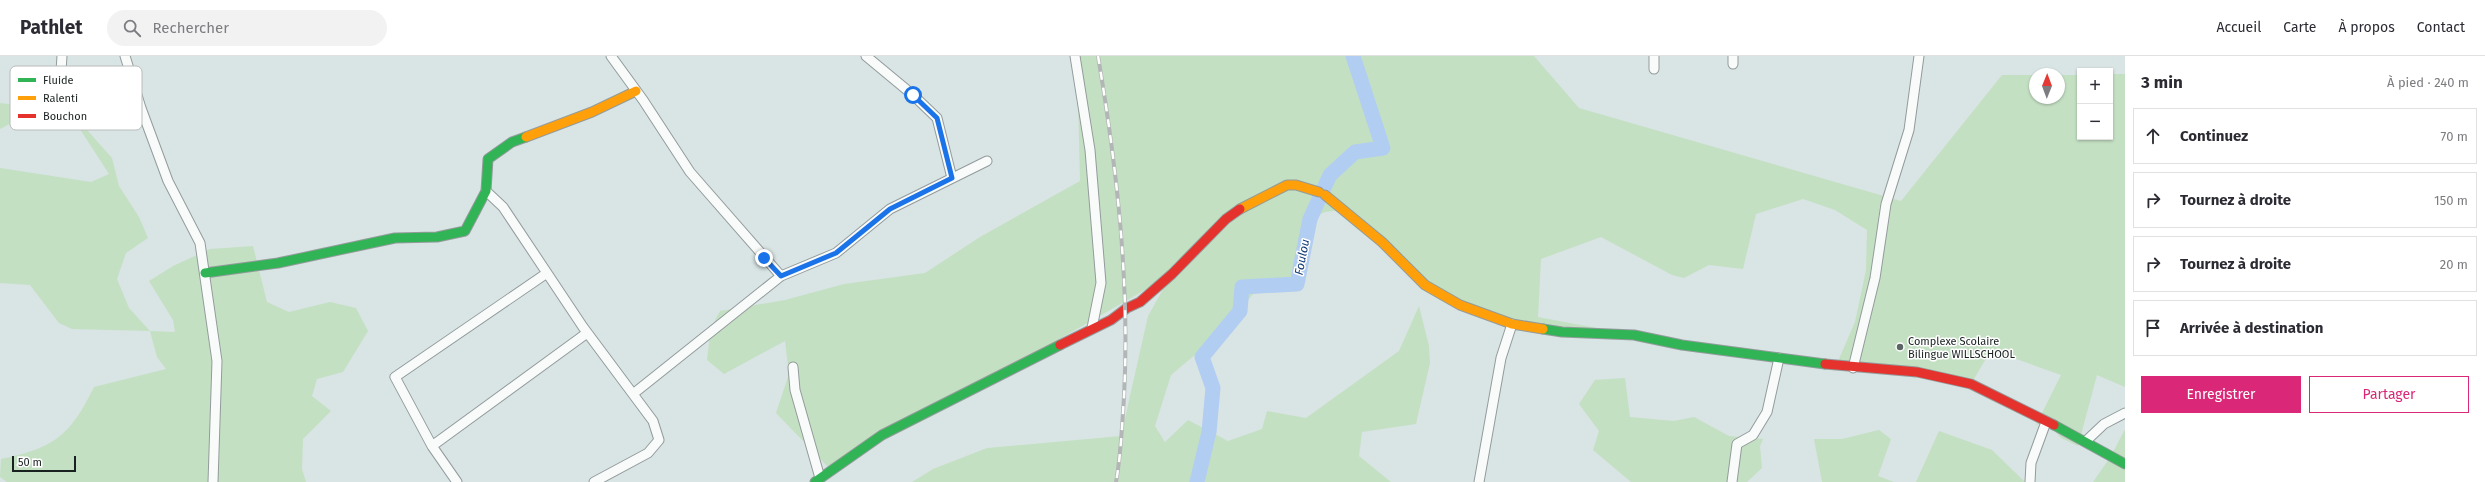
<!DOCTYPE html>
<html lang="fr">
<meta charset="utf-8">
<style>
body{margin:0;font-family:"Fira Sans",sans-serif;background:#f2f2f3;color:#2b2b33}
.controls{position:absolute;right:12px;top:12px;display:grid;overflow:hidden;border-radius:0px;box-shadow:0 1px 3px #0004}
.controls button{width:36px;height:36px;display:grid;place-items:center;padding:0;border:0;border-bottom:1px solid #e1e1e2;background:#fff;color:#2b2b33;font:20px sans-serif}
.compass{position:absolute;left:2029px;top:12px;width:36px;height:36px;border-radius:50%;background:#fff;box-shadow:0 1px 3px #0004;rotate:1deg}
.scale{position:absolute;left:12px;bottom:10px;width:64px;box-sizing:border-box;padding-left:4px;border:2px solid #192020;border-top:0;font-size:11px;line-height:14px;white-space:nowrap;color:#192020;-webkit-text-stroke:3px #fff;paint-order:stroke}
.stop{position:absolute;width:12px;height:12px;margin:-9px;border:3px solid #1a73e8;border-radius:50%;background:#fff}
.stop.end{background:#1a73e8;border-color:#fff;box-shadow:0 1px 4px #0008}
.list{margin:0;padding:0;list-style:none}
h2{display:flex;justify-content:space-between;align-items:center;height:52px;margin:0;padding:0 16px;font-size:17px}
h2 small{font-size:13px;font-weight:400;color:#7c7c81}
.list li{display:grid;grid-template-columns:26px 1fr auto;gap:12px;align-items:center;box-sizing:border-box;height:56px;margin:0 8px 8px;padding:0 8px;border:1px solid #e1e1e2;border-radius:0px}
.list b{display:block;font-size:15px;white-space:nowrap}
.list em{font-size:13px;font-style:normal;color:#7c7c81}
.actions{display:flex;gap:8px;padding:12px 16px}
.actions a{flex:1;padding:9px 0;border:1px solid #db2777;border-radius:0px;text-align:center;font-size:14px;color:#db2777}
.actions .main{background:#db2777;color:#fff}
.icon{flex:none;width:22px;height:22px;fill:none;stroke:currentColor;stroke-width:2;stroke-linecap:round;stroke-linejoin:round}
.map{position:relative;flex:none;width:2125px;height:426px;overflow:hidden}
header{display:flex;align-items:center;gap:24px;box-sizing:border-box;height:56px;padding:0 20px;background:#fff;border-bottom:1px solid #e1e1e2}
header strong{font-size:19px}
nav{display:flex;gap:22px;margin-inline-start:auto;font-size:14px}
.search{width:280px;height:36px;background:#f2f2f3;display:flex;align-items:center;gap:10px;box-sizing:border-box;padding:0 14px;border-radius:22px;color:#7c7c81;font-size:15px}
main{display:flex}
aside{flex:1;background:#fff}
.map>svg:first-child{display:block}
.green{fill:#c4e0c3}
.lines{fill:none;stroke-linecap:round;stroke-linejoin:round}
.river{stroke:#b2cdf2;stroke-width:15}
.street-casing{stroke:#939b9b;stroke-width:11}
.fast-casing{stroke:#939b9b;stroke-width:11}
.slow-casing{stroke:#939b9b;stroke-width:11}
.jam-casing{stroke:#939b9b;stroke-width:11}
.street{stroke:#f9fbfb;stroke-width:9}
.fast{stroke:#30b455;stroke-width:9}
.slow{stroke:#ff9f0a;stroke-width:9}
.jam{stroke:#e5322d;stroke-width:9}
.rail-casing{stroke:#b3b6b6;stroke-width:4}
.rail{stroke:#fff;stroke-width:2.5;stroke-dasharray:8;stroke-linecap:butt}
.route{stroke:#1a73e8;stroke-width:5}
.poi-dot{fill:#5c6565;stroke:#fff;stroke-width:1.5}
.labels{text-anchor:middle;stroke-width:3;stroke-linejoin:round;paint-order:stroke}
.poi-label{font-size:11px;fill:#192020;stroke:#fff;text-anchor:start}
.water-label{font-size:12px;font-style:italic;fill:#0f3875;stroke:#fff}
.key{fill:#fff;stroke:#babcbc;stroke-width:1}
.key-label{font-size:11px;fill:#192020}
</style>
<header>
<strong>Pathlet</strong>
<div class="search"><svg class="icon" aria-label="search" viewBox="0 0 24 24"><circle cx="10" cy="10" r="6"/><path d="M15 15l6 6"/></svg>Rechercher</div>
<nav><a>Accueil</a><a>Carte</a><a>À propos</a><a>Contact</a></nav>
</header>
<main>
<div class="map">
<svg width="2125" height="426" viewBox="0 0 2125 426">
<rect width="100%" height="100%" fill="#d9e4e4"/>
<path class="green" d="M 1077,0 L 1534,0 L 1579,52 L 1901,145 L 2002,19 L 2035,19 L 2035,42 L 2059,42 L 2059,19 L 2080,19 L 2080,81 L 2110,81 L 2110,18 L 2125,18 L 2125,331 L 2097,319 L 2078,390 L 2061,382 L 2046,366 L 2036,369 L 2061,319 L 1991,294 L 1971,328 L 1847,311 L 1839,303 L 1855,266 L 1866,214 L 1867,174 L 1835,154 L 1803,143 L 1756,158 L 1743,213 L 1709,209 L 1684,222 L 1672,219 L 1601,181 L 1541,203 L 1538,261 L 1634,279 L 1512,268 L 1425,229 L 1342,154 L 1325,156 L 1310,163 L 1297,228 L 1253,238 L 1202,301 L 1196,298 L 1171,319 L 1155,370 L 1165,386 L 1188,364 L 1228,385 L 1262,373 L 1267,355 L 1306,362 L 1399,295 L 1419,250 L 1429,290 L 1430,307 L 1416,368 L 1362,376 L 1359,400 L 1391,426 L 912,426 L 933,413 L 987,392 L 1121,380 L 1148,260 L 1171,219 L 831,414 L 776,357 L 789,318 L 785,285 L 724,318 L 707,304 L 711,272 L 720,255 L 785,244 L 844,228 L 925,217 L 980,181 L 1080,125 Z
M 71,14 L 77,25 L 78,42 L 87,74 L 112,102 L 119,130 L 139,161 L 148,182 L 126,197 L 117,223 L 129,252 L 150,275 L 175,276 L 173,264 L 149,225 L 173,210 L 210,193 L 253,190 L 267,246 L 289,256 L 330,246 L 356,252 L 368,275 L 343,316 L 317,323 L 312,340 L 331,355 L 303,383 L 302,413 L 306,426 L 7,426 L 0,421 L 1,403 C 54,392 70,380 94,331 L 166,313 L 157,301 L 150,275 L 72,273 L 59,267 L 30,229 L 0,227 L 0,112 L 91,126 L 109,118 L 74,64 L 27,59 L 0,73 L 0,47 L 39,52 Z
M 1625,322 L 1630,361 L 1674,365 L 1694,361 L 1729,380 L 1763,383 L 1760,390 L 1762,412 L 1747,426 L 1631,426 L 1593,394 L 1599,375 L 1579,348 L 1595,324 Z
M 2125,373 L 2125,426 L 2093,426 L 2111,400 Z
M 1879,374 L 1891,383 L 1878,420 L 1894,426 L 1822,426 L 1814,383 L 1842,383 Z
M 1939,375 L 1992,394 L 2025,426 L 1916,426 Z"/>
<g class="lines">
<path class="river" d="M 1197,426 L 1209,376 L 1213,332 L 1202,301 L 1240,255 L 1242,231 L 1297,228 L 1310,163 L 1330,119 L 1355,96 L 1383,92 L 1353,0"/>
<defs>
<path id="street" d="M 62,0 L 60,30 L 64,68
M 125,0 L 141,52 L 168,125 L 200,187 L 217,305 L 213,426
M 611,0 L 643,44 L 690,116 L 781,220
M 866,0 L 913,39 L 937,62 L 952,122
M 1075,0 L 1090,94 L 1101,227 L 1092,272
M 1733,8 L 1733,0
M 1654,13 L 1654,0
M 486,135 L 503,151 L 583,271 L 653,365 L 659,384 L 648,397 L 594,426
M 793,311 L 795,334 L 820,422
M 1853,312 L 1875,222 L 1886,148 L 1909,74 L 1919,0
M 633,338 L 781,220 L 836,197 L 890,153 L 987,105
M 2086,385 L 2104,368 L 2125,357
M 432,390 L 587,277
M 457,426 L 432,390 L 395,321 L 547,217
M 1479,426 L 1501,302 L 1512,268
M 1732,426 L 1737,388 L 1753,379 L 1767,356 L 1779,302
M 2030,426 L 2031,407 L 2046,366"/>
<path id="fast" d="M 205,217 L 278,207 L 395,182 L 437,181 L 465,175 L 486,135 L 488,103 L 512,86 L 526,81
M 1543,273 L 1562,276 L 1634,279 L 1682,289 L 1825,308
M 2054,369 L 2125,408
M 815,426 L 882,379 L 1060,289"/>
<path id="slow" d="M 526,81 L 592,56 L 636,35
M 1325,139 L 1382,186 L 1425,229 L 1460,249 L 1512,268 L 1543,273
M 1240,153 L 1287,129 L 1296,129 L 1319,136"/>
<path id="jam" d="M 1060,289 L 1111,264 L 1127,252 L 1140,246 L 1172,218 L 1226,163 L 1240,153
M 1825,308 L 1917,316 L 1971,328 L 2054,369"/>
</defs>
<use href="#street" class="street-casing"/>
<use href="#fast" class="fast-casing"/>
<use href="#slow" class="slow-casing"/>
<use href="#jam" class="jam-casing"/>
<use href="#street" class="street"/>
<use href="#fast" class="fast"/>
<use href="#slow" class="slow"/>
<use href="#jam" class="jam"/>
<defs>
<path id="rail" d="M 1098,0 C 1117,113 1130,227 1124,341 C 1122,369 1121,399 1116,426"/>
</defs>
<use href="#rail" class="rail-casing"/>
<use href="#rail" class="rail"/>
</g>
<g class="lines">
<path class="route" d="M 764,202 L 781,220 L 836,197 L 890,153 L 952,122 L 937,62 L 913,39"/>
</g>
<circle class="poi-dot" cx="1900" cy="291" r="4"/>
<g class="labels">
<g class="poi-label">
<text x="1908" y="289">Complexe Scolaire<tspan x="1908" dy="13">Bilingue WILLSCHOOL</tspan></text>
</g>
<g class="water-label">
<text transform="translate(1302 201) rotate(-79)" y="4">Foulou</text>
</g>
</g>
<rect x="10" y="10" width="132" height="64" rx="6" class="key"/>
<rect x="18" y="22" width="18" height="4" fill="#30b455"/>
<rect x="18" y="40" width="18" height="4" fill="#ff9f0a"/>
<rect x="18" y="58" width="18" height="4" fill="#e5322d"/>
<g class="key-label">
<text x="43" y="28">Fluide</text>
<text x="43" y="46">Ralenti</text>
<text x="43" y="64">Bouchon</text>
</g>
</svg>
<div class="controls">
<button>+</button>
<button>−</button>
</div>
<svg class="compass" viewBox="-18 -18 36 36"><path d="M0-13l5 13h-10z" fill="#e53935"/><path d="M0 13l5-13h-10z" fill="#7c7c81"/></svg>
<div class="scale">50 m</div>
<div class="stop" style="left:913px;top:39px"></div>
<div class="stop end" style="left:764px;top:202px"></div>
</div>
<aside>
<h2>3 min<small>À pied · 240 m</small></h2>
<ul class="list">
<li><svg class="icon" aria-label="ahead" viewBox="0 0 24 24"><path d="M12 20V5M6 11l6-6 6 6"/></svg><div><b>Continuez</b></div><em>70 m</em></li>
<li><svg class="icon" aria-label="right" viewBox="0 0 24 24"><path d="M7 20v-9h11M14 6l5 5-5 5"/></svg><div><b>Tournez à droite</b></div><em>150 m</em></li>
<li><svg class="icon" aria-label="right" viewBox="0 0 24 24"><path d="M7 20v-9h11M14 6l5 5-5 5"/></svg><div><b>Tournez à droite</b></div><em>20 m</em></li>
<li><svg class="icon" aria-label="arrive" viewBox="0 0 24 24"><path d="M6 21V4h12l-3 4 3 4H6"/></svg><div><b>Arrivée à destination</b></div></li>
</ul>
<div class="actions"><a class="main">Enregistrer</a><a>Partager</a></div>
</aside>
</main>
